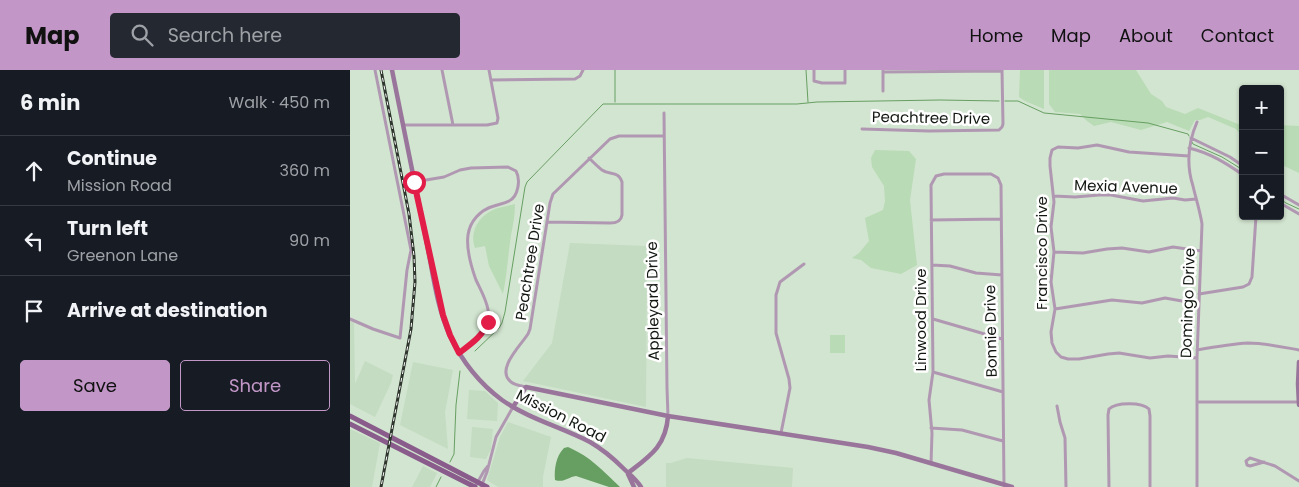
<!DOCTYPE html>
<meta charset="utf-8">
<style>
body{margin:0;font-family:Poppins,sans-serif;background:#242831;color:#f1f3f6}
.controls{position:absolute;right:15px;top:15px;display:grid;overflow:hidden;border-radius:5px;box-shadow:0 1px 4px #0004}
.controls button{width:45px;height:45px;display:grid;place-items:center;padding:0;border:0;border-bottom:1px solid #363941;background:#171b24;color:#f1f3f6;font:25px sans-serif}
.stop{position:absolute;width:15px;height:15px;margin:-11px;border:4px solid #e11d48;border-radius:50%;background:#fff}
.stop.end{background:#e11d48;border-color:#fff;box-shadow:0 1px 5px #0008}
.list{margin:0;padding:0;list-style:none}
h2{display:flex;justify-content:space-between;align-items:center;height:65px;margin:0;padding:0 20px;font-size:21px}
h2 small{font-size:16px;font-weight:400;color:#9ea1a6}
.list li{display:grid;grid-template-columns:32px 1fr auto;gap:15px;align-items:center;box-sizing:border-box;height:70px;padding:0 20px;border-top:1px solid #363941}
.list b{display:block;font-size:19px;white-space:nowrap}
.list p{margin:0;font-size:16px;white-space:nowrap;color:#9ea1a6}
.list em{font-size:16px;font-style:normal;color:#9ea1a6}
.actions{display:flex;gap:10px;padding:15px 20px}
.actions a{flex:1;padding:11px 0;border:1px solid #c297c8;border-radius:5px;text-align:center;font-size:18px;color:#c297c8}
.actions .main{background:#c297c8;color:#111}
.icon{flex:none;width:28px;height:28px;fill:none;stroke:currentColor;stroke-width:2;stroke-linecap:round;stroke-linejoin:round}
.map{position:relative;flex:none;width:949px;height:417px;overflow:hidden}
header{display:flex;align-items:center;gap:30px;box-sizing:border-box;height:70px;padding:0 25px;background:#c297c8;color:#111}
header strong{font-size:24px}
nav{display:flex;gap:28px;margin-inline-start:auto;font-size:18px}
.search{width:350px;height:45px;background:#242831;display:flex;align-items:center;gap:12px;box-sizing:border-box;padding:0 18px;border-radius:5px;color:#9ea1a6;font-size:19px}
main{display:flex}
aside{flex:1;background:#171b24}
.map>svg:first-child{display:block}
.built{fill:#c4dcc1}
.green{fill:#b9dbb5}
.water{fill:#679f62}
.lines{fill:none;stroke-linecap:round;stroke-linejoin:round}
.stream{stroke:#679f62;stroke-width:1}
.street{stroke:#b198b2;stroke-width:3}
.secondary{stroke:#9a759b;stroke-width:4.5}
.primary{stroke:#895c8b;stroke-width:5}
.rail-casing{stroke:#2d352c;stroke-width:3}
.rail{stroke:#fff;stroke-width:1;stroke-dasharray:4;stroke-linecap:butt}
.route{stroke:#e11d48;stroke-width:6}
.labels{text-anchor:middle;stroke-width:5;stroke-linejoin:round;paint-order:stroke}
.street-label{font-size:15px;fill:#111710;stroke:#fff}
</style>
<header>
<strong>Map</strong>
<div class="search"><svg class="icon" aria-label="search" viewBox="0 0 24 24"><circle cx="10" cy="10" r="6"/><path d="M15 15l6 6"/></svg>Search here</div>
<nav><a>Home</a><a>Map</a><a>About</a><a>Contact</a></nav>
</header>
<main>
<aside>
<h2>6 min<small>Walk · 450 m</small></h2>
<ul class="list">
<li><svg class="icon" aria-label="ahead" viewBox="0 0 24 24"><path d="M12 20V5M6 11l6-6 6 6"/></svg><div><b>Continue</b><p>Mission Road</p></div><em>360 m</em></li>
<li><svg class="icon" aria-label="left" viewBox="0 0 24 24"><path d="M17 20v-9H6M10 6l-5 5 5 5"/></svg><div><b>Turn left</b><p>Greenon Lane</p></div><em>90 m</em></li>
<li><svg class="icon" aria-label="arrive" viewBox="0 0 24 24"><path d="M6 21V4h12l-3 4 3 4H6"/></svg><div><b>Arrive at destination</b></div></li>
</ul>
<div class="actions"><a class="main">Save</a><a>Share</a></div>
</aside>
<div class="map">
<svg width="949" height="417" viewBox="0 0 949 417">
<rect width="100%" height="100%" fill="#d2e5d0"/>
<path class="built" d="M 220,173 L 297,176 L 296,337 L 173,311 L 202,273 Z
M 0,251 L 4,253 L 5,314 L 15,291 L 43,305 L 41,313 L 25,347 L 0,334 Z
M 63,292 L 103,300 L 95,342 L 98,379 L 50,355 Z
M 119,320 L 135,321 L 148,333 L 147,351 L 117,349 Z
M 158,352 L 201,367 L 193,407 L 193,417 L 148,417 L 137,410 L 150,367 Z
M 122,357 L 143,359 L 141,379 L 136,389 L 120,387 Z
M 0,359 L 30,373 L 22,417 L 0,417 Z
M 337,388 L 443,398 L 442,417 L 316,417 L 316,393 L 321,393 Z
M 73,396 L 87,403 L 80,417 L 62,417 Z"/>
<path class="green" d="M 670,0 L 694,0 L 694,39 L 675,31 L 669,27 Z
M 699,0 L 786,0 L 801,24 L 812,31 L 816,37 L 835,44 L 848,38 L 893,56 L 893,67 L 886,59 L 858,47 L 850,50 L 845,50 L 839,61 L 817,52 L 791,60 L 761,52 L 744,56 L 737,51 L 730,44 L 705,42 L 699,34 Z
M 930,55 L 949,56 L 949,103 L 930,94 Z
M 525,80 L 559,81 L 566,89 L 560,130 L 567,195 L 551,204 L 521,198 L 511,190 L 502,188 L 509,183 L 519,171 L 515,148 L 533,140 L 535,131 L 534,116 L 522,97 L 521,88 Z
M 165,134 C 165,145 163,155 161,165 C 158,185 157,205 153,224 L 139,196 L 135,176 L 125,178 C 119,161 129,146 145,139 C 151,137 158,136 165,134 Z
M 480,265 L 495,265 L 495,283 L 480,283 Z"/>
<path class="water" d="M 218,377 C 241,387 252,400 270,417 L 259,417 L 226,406 C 218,407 214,413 205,410 C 204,399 206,386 214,378 Z"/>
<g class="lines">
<path class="stream" d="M 265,0 L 265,32
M 456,0 L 458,32
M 655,31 L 668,31 L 694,43 L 798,53 L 838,64 L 839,66
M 842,72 L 843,74 L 872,87 L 893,100
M 930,129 L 936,133 L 949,139
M 125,281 L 149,258 L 152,253 L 155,242 L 175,117 L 177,112 L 253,34 L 447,34 L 467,32 L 590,30 L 649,31
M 100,392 L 104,384 L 106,335 L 110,301
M 86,417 L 91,407"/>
<path class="street" d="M 92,0 L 103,55
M 464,0 L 464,11 L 472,13 L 495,13 L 495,0
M 533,1 L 533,21
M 533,2 L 652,1
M 141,10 L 225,9 L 230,6 L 233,0
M 314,43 L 317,318 L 318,346
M 53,55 L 137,55 L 147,53 L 148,48 L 139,0
M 512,59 L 579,61 L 649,60 L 652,57 L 653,54 L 652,0
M 841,68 L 880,87 L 893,96
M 839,78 C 860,83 876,93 893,105
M 839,86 L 779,82 L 747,75 L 728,78 L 708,77 L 702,80 L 700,88 L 700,96 L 704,132 L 701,157 L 704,182 L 701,212 L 705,239 L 701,262 L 702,273 L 706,282 L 711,287 L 718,289 L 729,289 L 758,284 L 769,283 L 800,288 L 818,286 L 847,288
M 64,112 L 94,107 L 110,100 L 121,98 L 158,97 L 166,101 C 171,110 168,127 159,131 C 154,134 149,134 144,136 C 130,140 120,151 118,165 C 116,179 121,196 126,210 C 134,227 146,245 132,263 C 126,271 117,277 109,283
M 930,124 L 949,135
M 704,126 L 725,127 L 749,125 L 761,125 L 793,131 L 823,128 L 835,130 L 846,129
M 930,133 L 949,144
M 581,150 L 651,149
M 197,152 L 260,153 C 266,153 271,152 272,145 L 272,112 C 268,100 260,106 252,100 C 247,96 243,92 239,88
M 704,182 L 733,183 L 757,179 L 772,178 L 799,182 L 823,177 L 851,181
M 582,195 L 600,196 L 626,203 L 652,205
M 849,224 L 893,217 L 899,214 L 902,207 L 906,146
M 705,239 L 762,230 L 792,233 L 815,228 L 849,234
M 0,249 L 23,259 L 50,268 L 57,200 L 61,180 L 25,0
M 583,249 L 652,269
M 847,280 C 864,277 881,274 898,273 C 915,273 932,277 949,280
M 583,302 L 653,322
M 176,317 C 171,316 165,315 161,312 C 145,300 171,275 178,264 L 180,259 L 200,133 L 203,124 L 260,69 L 269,66 L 314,66
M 847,332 L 948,332
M 707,336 L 710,352 L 715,368 L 716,417
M 581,358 L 612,360 L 653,371
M 431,363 L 440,318 L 439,309 L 426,263 L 426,225 L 430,212 L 454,194
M 914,392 L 900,396 L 897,395 L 896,391 L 900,388 L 925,396 L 949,411
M 581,394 L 582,363 L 579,330 L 583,302 L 581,115 L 586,106 L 594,104 L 641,104 L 648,108 L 651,115 L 654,415
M 125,417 L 134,401 L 138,396
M 131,417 L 137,402 L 146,367 L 163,337
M 759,417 L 758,345 L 759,339 C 766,332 792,332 799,339 L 800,346 L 800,417
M 847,417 L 847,288 L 852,154 C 850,141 846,129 843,116 C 836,94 838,73 847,52"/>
<path class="secondary" d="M 42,0 C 54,58 65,116 77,174 C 83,204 87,238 100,266 C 112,291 129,313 152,330 C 179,349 211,357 240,372 C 252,379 263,388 273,398 C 279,404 286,409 291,417
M 949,292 L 948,314 L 949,335
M 163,337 L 176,317 L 318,346 L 518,377 L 546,383 L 662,417
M 278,403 C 300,386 316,376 318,346
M 278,404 L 284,417"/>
<path class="primary" d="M 0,346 L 137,417
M 0,354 L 125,417"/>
<defs>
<path id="rail" d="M 31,0 L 59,144 L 64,186 L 65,212 L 61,259 L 31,417"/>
</defs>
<use href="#rail" class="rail-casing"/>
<use href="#rail" class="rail"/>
</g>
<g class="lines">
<path class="route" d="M 64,112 L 93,245 L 100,265 L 109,283 C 121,274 133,266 138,252"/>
</g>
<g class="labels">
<g class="street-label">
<text transform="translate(581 48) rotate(1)" y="5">Peachtree Drive</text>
<text transform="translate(776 117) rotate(2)" y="5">Mexia Avenue</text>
<text transform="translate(692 183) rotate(-90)" y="5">Francisco Drive</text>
<text transform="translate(180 192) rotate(-81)" y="5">Peachtree Drive</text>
<text transform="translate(303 231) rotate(-91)" y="5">Appleyard Drive</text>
<text transform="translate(838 233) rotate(-88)" y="5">Domingo Drive</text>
<text transform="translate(571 250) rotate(-90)" y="5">Linwood Drive</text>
<text transform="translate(641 261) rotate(-91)" y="5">Bonnie Drive</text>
<text transform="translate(211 346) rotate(27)" y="5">Mission Road</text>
</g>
</g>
</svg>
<div class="controls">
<button>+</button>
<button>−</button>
<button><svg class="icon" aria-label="locate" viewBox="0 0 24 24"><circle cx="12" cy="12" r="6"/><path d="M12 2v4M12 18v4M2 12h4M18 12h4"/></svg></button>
</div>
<div class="stop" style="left:64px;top:112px"></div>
<div class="stop end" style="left:138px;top:252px"></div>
</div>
</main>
